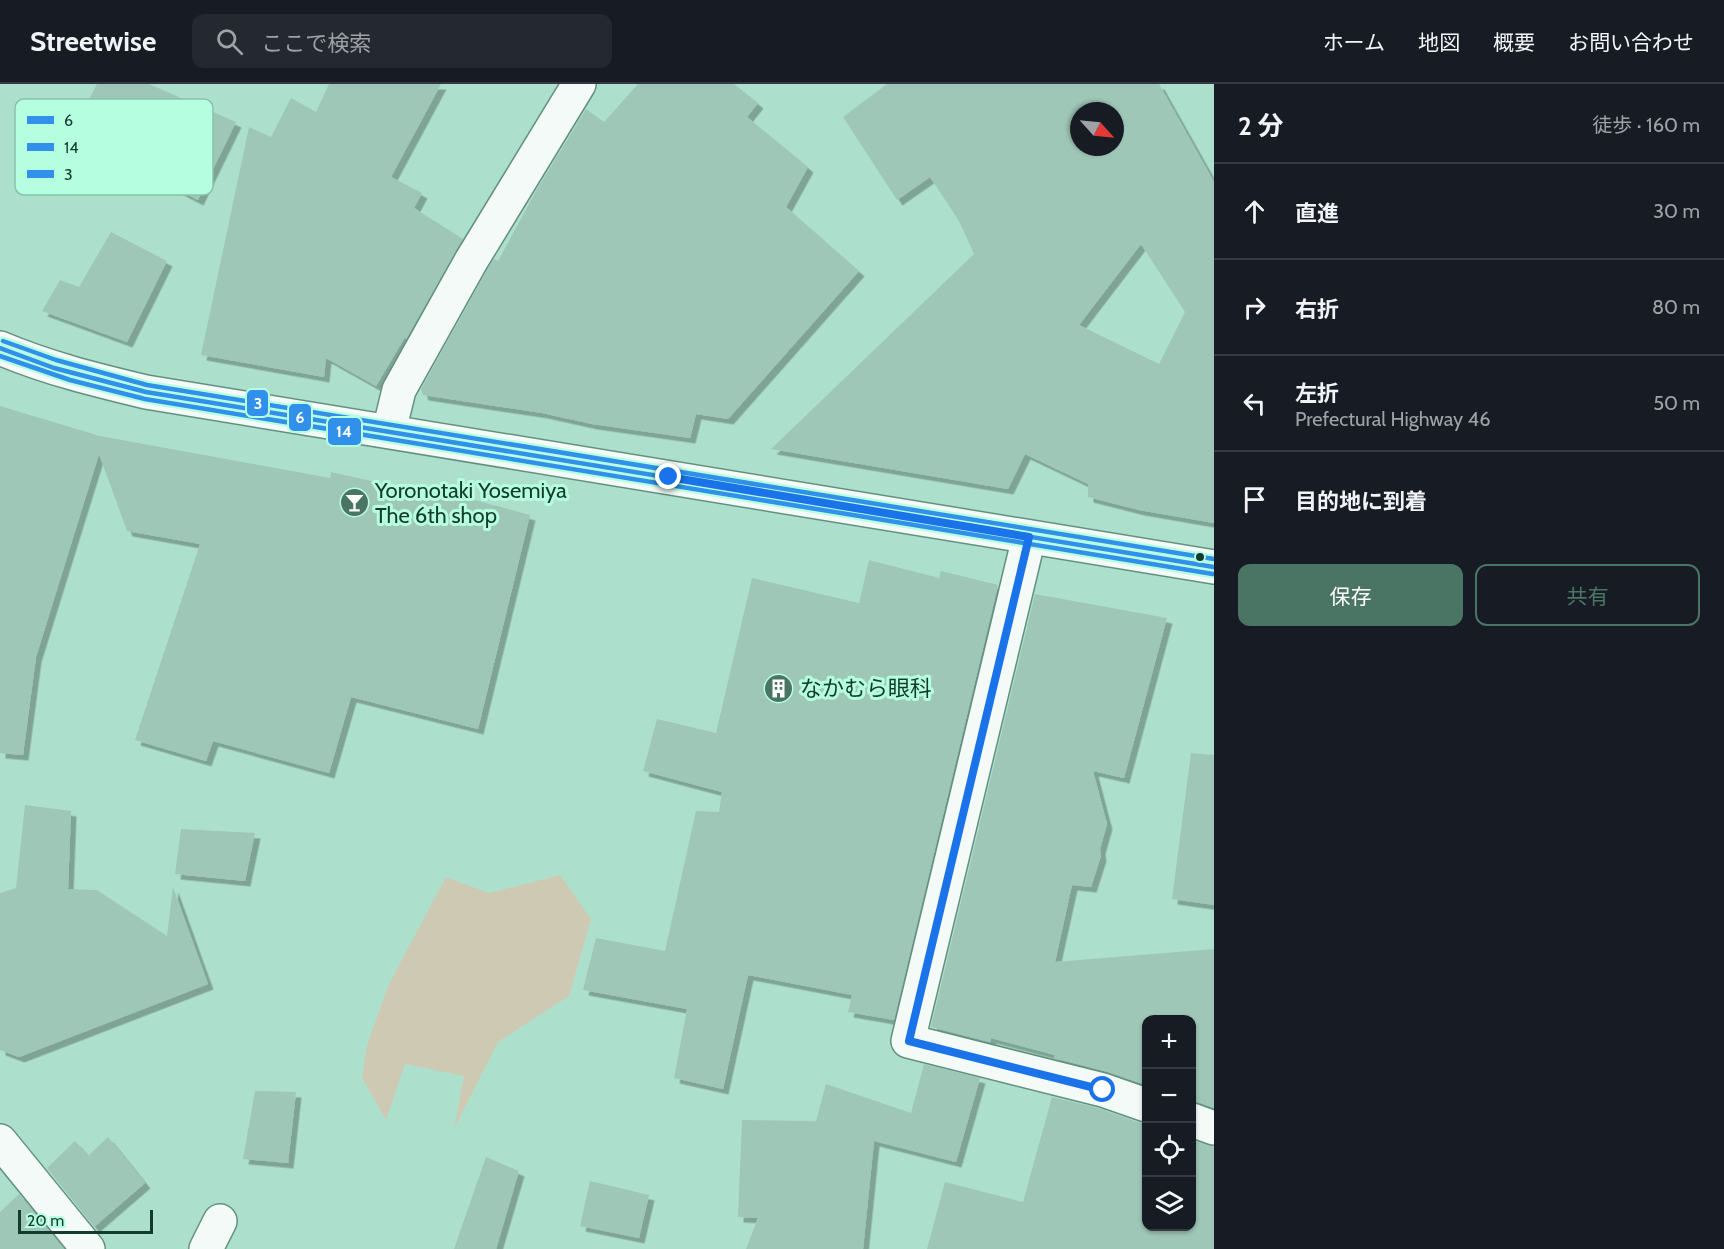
<!DOCTYPE html>
<html lang="ja">
<meta charset="utf-8">
<style>
body{margin:0;font-family:Cabin,"Noto Sans JP",sans-serif;background:#242831;color:#f1f3f6}
.controls{position:absolute;right:18px;bottom:18px;display:grid;overflow:hidden;border-radius:12px;box-shadow:0 2px 4px #0004}
.controls button{width:54px;height:54px;display:grid;place-items:center;padding:0;border:0;border-bottom:2px solid #363941;background:#171b24;color:#f1f3f6;font:30px sans-serif}
.compass{position:absolute;left:1070px;top:18px;width:54px;height:54px;border-radius:50%;background:#171b24;box-shadow:0 2px 4px #0004;rotate:117deg}
.scale{position:absolute;left:18px;bottom:15px;width:135px;box-sizing:border-box;padding-left:6px;border:3px solid #143c2e;border-top:0;font-size:16px;line-height:21px;white-space:nowrap;color:#143c2e;-webkit-text-stroke:4px #b6fee0;paint-order:stroke}
.stop{position:absolute;width:18px;height:18px;margin:-14px;border:4px solid #1a73e8;border-radius:50%;background:#fff}
.stop.end{background:#1a73e8;border-color:#fff;box-shadow:0 2px 6px #0008}
.list{margin:0;padding:0;list-style:none}
h2{display:flex;justify-content:space-between;align-items:center;height:78px;margin:0;padding:0 24px;font-size:26px}
h2 small{font-size:20px;font-weight:400;color:#9ea1a6}
.list li{display:grid;grid-template-columns:39px 1fr auto;gap:18px;align-items:center;box-sizing:border-box;height:96px;padding:0 24px;border-top:2px solid #363941}
.list b{display:block;font-size:22px;white-space:nowrap}
.list p{margin:0;font-size:20px;white-space:nowrap;color:#9ea1a6}
.list em{font-size:20px;font-style:normal;color:#9ea1a6}
.actions{display:flex;gap:12px;padding:18px 24px}
.actions a{flex:1;padding:14px 0;border:2px solid #4a7565;border-radius:12px;text-align:center;font-size:21px;color:#4a7565}
.actions .main{background:#4a7565;color:#fff}
.icon{flex:none;width:33px;height:33px;fill:none;stroke:currentColor;stroke-width:2;stroke-linecap:round;stroke-linejoin:round}
.map{position:relative;flex:none;width:1214px;height:1165px;overflow:hidden}
header{display:flex;align-items:center;gap:36px;box-sizing:border-box;height:84px;padding:0 30px;background:#171b24;border-bottom:2px solid #363941}
header strong{font-size:28px}
nav{display:flex;gap:33px;margin-inline-start:auto;font-size:21px}
.search{width:420px;height:54px;background:#242831;display:flex;align-items:center;gap:15px;box-sizing:border-box;padding:0 21px;border-radius:12px;color:#9ea1a6;font-size:22px}
main{display:flex}
aside{flex:1;background:#171b24}
.map>svg:first-child{display:block}
.green{fill:#cec9b3}
.building{fill:#9ec7b7;fill-rule:evenodd;filter:url(#shadow)}
.lines{fill:none;stroke-linecap:round;stroke-linejoin:round}
.minor-casing{stroke:#639081;stroke-width:36}
.secondary-casing{stroke:#639081;stroke-width:36}
.minor{stroke:#f3faf7;stroke-width:33}
.secondary{stroke:#f3faf7;stroke-width:33}
.bus-1-casing{stroke:#b6fee0;stroke-width:9}
.bus-2-casing{stroke:#b6fee0;stroke-width:9}
.bus-3-casing{stroke:#b6fee0;stroke-width:9}
.bus-1{stroke:#3090ea;stroke-width:4.5}
.bus-2{stroke:#3090ea;stroke-width:4.5}
.bus-3{stroke:#3090ea;stroke-width:4.5}
.route{stroke:#1a73e8;stroke-width:8}
.bus-dot{fill:#143c2e;stroke:#b6fee0;stroke-width:2}
.labels{text-anchor:middle;stroke-width:6;stroke-linejoin:round;paint-order:stroke}
.poi-label{font-size:22px;fill:#143c2e;stroke:#b6fee0;text-anchor:start}
.key{fill:#b6fee0;stroke:#85c4ab;stroke-width:1.5}
.key-label{font-size:16px;fill:#143c2e}
.line-badge{stroke:#b6fee0;stroke-width:2}
.badge-label{font-size:16px;text-anchor:middle;font-weight:bold;fill:#fff}
</style>
<header>
<strong>Streetwise</strong>
<div class="search"><svg class="icon" aria-label="search" viewBox="0 0 24 24"><circle cx="10" cy="10" r="6"/><path d="M15 15l6 6"/></svg>ここで検索</div>
<nav><a>ホーム</a><a>地図</a><a>概要</a><a>お問い合わせ</a></nav>
</header>
<main>
<div class="map">
<svg width="1214" height="1165" viewBox="0 0 1214 1165">
<defs>
<filter id="shadow"><feDropShadow dx="5.5" dy="5.5" stdDeviation="0" flood-color="#0004"/></filter>
</defs>
<rect width="100%" height="100%" fill="#ade0cc"/>
<path class="green" d="M 560,791 L 591,835 L 569,912 L 498,958 L 454,1045 L 464,992 L 405,980 L 386,1036 L 362,994 L 367,961 L 389,900 L 446,793 L 489,809 Z"/>
<path class="building" d="M 97,0 L 149,0 L 236,38 L 198,116 L 71,51 Z
M 329,0 L 441,0 L 391,93 L 422,109 L 414,124 L 463,155 L 406,255 L 405,253 L 376,302 L 326,274 L 324,293 L 201,271 L 249,43 L 271,53 L 291,14 L 316,28 Z
M 638,0 L 734,0 L 758,19 L 747,33 L 808,83 L 786,123 L 859,187 L 728,335 L 696,330 L 690,354 L 592,340 L 542,329 L 423,311 L 421,305 L 487,186 L 494,175 L 498,177 L 536,107 L 586,25 L 604,38 Z
M 887,0 L 1159,0 L 1214,98 L 1214,439 L 1139,426 L 1088,413 L 1088,400 L 1025,370 L 1008,405 L 771,365 L 974,170 L 959,137 L 930,93 L 897,116 L 843,33 ZM 1079,27 L 1115,27 L 1115,63 L 1079,63 ZM 1141,160 L 1185,228 L 1159,280 L 1079,241 Z
M 111,148 L 167,177 L 127,258 L 42,227 L 60,196 L 79,203 Z
M 0,322 L 100,352 L 330,394 L 331,388 L 439,412 L 441,407 L 530,431 L 478,645 L 351,613 L 329,689 L 213,657 L 206,677 L 135,656 L 200,460 L 127,447 L 99,370 L 36,573 L 23,671 L 0,669 Z
M 869,476 L 939,494 L 941,487 L 998,501 L 894,936 L 848,928 L 852,911 L 748,891 L 723,1005 L 674,994 L 687,925 L 583,906 L 596,854 L 665,867 L 696,727 L 719,728 L 722,708 L 643,687 L 657,635 L 716,649 L 752,494 L 859,519 Z
M 1035,510 L 1167,534 L 1124,694 L 1093,687 L 1107,740 L 1100,765 L 1101,772 L 1091,803 L 1072,801 L 1055,878 L 1214,865 L 1214,1024 L 1198,1018 L 1191,1018 L 1191,936 L 1146,936 L 1146,1001 L 1108,988 L 1054,974 L 1055,971 L 991,954 L 990,958 L 931,943 Z
M 1191,669 L 1214,671 L 1214,821 L 1172,815 Z
M 25,721 L 71,727 L 68,805 L 97,806 L 167,852 L 173,803 L 208,900 L 19,973 L 0,966 L 0,809 L 16,804 Z
M 181,745 L 255,749 L 245,797 L 175,790 Z
M 924,980 L 980,994 L 956,1078 L 874,1057 L 863,1165 L 746,1165 L 758,1134 L 738,1133 L 742,1036 L 816,1037 L 826,1000 L 911,1029 Z
M 255,1007 L 296,1008 L 288,1079 L 243,1075 Z
M 1052,1013 L 1098,1024 L 1140,1039 L 1146,1039 L 1146,1143 L 1191,1143 L 1191,1056 L 1214,1062 L 1214,1165 L 927,1165 L 945,1098 L 1023,1118 Z
M 108,1053 L 145,1099 L 94,1143 L 47,1084 L 75,1057 L 88,1072 Z
M 486,1073 L 519,1087 L 496,1165 L 454,1165 Z
M 590,1097 L 649,1111 L 639,1154 L 580,1142 Z
M 19,1110 L 64,1165 L 0,1165 L 0,1128 Z"/>
<g class="lines">
<defs>
<path id="minor" d="M 389,347 L 399,306 L 471,177 L 579,0
M 1029,453 L 908,957 L 1103,1006 L 1146,1021
M 1192,1036 L 1214,1044
M 0,1057 L 88,1165
M 206,1165 L 220,1137"/>
<path id="secondary" d="M 0,264 C 47,284 96,296 146,308 L 1214,483"/>
</defs>
<use href="#minor" class="minor-casing"/>
<use href="#secondary" class="secondary-casing"/>
<use href="#minor" class="minor"/>
<use href="#secondary" class="secondary"/>
<defs>
<path id="bus-1" d="M 0,264 L 54,284 L 146,308 L 1214,483"/>
<path id="bus-2" d="M 0,272 L 70,296 L 145,315 L 1213,490"/>
<path id="bus-3" d="M 3,257 L 56,276 L 147,301 L 1214,475"/>
</defs>
<use href="#bus-1" class="bus-1-casing"/>
<use href="#bus-2" class="bus-2-casing"/>
<use href="#bus-3" class="bus-3-casing"/>
<use href="#bus-1" class="bus-1"/>
<use href="#bus-2" class="bus-2"/>
<use href="#bus-3" class="bus-3"/>
</g>
<g class="lines">
<path class="route" d="M 669,393 L 1029,453 L 909,957 L 1103,1006"/>
</g>
<defs>
<symbol id="bar-disc" viewBox="-11 -11 22 22"><circle r="9.5" fill="#4a7565" stroke="#b6fee0"/><path d="M-6-5H6L.8 .8V4.5H3.5V6h-7V4.5H-.8V.8Z" fill="#fff"/></symbol>
<symbol id="building-disc" viewBox="-11 -11 22 22"><circle r="9.5" fill="#4a7565" stroke="#b6fee0"/><path d="M-4-6H4V6H1V3H-1V6H-4ZM-2.5-4.3h1.7v1.8h-1.7ZM.8-4.3h1.7v1.8H.8ZM-2.5-1h1.7V.8h-1.7ZM.8-1h1.7V.8H.8Z" fill="#fff"/></symbol>
</defs>
<g fill-rule="evenodd">
<use href="#bar-disc" x="338" y="402" width="33" height="33"/>
<use href="#building-disc" x="762" y="588" width="33" height="33"/>
</g>
<circle class="bus-dot" cx="1200" cy="473" r="5"/>
<g class="labels">
<g class="poi-label">
<text x="375" y="414">Yoronotaki Yosemiya<tspan x="375" dy="25">The 6th shop</tspan></text>
<text x="800" y="612">なかむら眼科</text>
</g>
</g>
<rect x="15" y="15" width="198" height="96" rx="9" class="key"/>
<rect x="27" y="32" width="27" height="8" fill="#3090ea"/>
<rect x="27" y="59" width="27" height="8" fill="#3090ea"/>
<rect x="27" y="86" width="27" height="8" fill="#3090ea"/>
<g class="key-label">
<text x="64" y="42">6</text>
<text x="64" y="69">14</text>
<text x="64" y="96">3</text>
</g>
<g class="line-badge">
<rect x="246" y="305" width="23" height="28" rx="6" fill="#3090ea"/>
<rect x="288" y="319" width="24" height="29" rx="6" fill="#3090ea"/>
<rect x="327" y="333" width="35" height="29" rx="6" fill="#3090ea"/>
</g>
<g class="badge-label">
<text x="258" y="325">3</text>
<text x="300" y="339">6</text>
<text x="344" y="353">14</text>
</g>
</svg>
<div class="controls">
<button>+</button>
<button>−</button>
<button><svg class="icon" aria-label="locate" viewBox="0 0 24 24"><circle cx="12" cy="12" r="6"/><path d="M12 2v4M12 18v4M2 12h4M18 12h4"/></svg></button>
<button><svg class="icon" aria-label="layers" viewBox="0 0 24 24"><path d="M12 4l9 5-9 5-9-5zM3 14l9 5 9-5"/></svg></button>
</div>
<svg class="compass" viewBox="-18 -18 36 36"><path d="M0-13l5 13h-10z" fill="#e53935"/><path d="M0 13l5-13h-10z" fill="#9ea1a6"/></svg>
<div class="scale">20 m</div>
<div class="stop" style="left:1103px;top:1006px"></div>
<div class="stop end" style="left:669px;top:393px"></div>
</div>
<aside>
<h2>2 分<small>徒歩 · 160 m</small></h2>
<ul class="list">
<li><svg class="icon" aria-label="ahead" viewBox="0 0 24 24"><path d="M12 20V5M6 11l6-6 6 6"/></svg><div><b>直進</b></div><em>30 m</em></li>
<li><svg class="icon" aria-label="right" viewBox="0 0 24 24"><path d="M7 20v-9h11M14 6l5 5-5 5"/></svg><div><b>右折</b></div><em>80 m</em></li>
<li><svg class="icon" aria-label="left" viewBox="0 0 24 24"><path d="M17 20v-9H6M10 6l-5 5 5 5"/></svg><div><b>左折</b><p>Prefectural Highway 46</p></div><em>50 m</em></li>
<li><svg class="icon" aria-label="arrive" viewBox="0 0 24 24"><path d="M6 21V4h12l-3 4 3 4H6"/></svg><div><b>目的地に到着</b></div></li>
</ul>
<div class="actions"><a class="main">保存</a><a>共有</a></div>
</aside>
</main>
